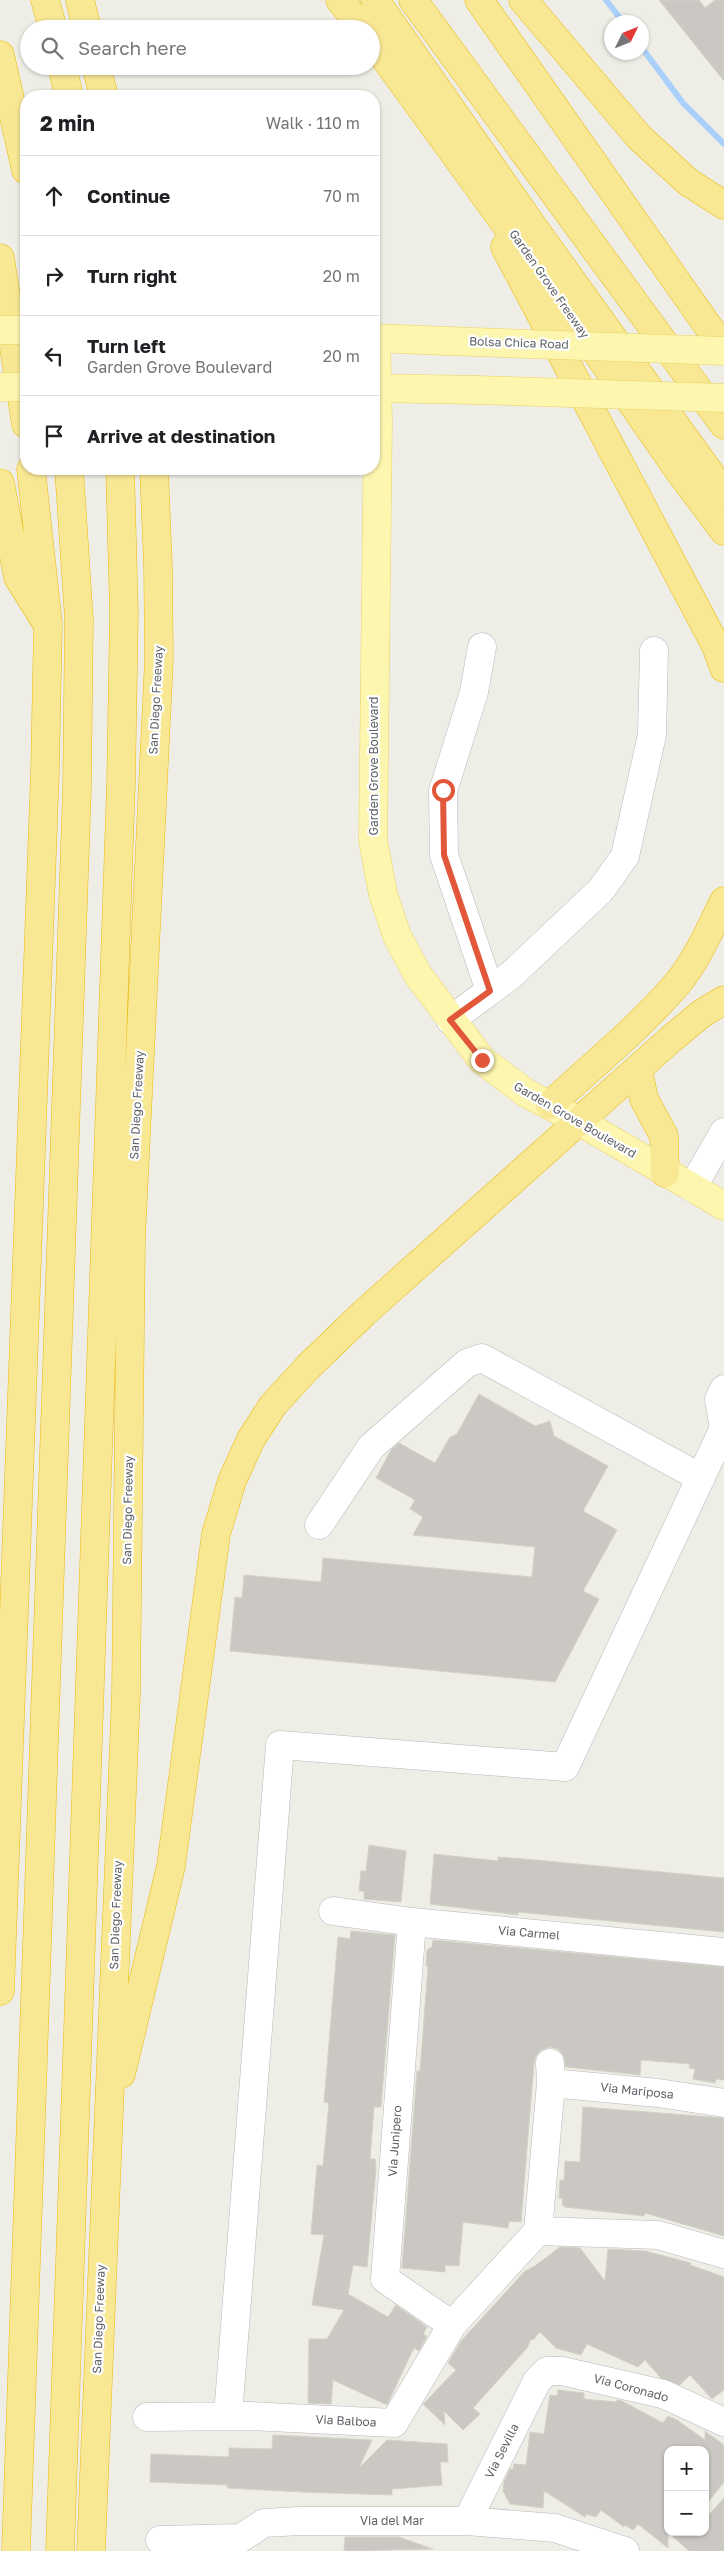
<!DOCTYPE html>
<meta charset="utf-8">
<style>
body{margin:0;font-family:"Golos Text",sans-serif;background:#f2f2f2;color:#202124}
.controls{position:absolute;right:15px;bottom:15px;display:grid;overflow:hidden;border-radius:10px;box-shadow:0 1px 4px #0004}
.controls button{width:45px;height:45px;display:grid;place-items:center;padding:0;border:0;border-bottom:1px solid #e0e0e0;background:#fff;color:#202124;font:25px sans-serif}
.compass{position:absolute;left:604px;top:15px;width:45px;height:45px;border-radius:50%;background:#fff;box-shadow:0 1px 4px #0004;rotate:47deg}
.stop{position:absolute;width:15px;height:15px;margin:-11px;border:4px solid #e2563a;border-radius:50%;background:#fff}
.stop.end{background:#e2563a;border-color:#fff;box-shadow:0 1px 5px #0008}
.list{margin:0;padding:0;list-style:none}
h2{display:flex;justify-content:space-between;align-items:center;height:65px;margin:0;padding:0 20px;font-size:21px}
h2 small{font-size:16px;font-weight:400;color:#757577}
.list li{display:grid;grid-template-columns:32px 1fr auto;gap:15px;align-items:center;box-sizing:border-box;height:80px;padding:0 20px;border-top:1px solid #e0e0e0}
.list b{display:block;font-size:19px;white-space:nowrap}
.list p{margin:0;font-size:16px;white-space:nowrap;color:#757577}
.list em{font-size:16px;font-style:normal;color:#757577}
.icon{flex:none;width:28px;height:28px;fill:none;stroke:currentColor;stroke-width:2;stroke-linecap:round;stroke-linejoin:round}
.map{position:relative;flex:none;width:724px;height:2551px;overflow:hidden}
.search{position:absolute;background:#fff;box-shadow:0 1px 4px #0004;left:20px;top:20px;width:360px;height:55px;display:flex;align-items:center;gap:12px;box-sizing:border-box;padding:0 18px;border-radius:28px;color:#757577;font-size:19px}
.panel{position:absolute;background:#fff;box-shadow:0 1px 4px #0004;left:20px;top:90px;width:360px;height:385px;border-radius:20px}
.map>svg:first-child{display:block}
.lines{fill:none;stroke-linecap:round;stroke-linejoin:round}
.stream{stroke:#aad1fb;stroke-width:6}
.building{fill:#cbc8c4;stroke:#d4d1c5}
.minor-casing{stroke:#b6b8bc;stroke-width:29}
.major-casing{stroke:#ecd163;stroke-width:29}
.highway-casing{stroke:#ebb90a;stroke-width:29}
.minor{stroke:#fff;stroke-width:28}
.major{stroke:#fcf6af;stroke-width:28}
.highway{stroke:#f8e894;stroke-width:28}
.major-bridge-casing{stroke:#ecd163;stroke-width:29;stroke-linecap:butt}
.major-bridge{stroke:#fcf6af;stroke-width:28}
.route{stroke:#e2563a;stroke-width:6}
.labels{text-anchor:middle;stroke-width:4.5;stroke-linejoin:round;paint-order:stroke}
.street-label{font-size:12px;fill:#5e6166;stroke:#fff}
</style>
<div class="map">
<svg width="724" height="2551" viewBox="0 0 724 2551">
<rect width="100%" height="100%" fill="#efeee6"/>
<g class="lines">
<path class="stream" d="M 606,0 L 623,22
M 642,48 L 683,103 L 724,144"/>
</g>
<path class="building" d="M 659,0 L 699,0 L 705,8 L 715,0 L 724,0 L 724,81 Z
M 479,1394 L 535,1426 L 550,1421 L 554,1436 L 608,1466 L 583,1511 L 617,1530 L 583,1591 L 599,1599 L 555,1682 L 230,1651 L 235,1597 L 242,1598 L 244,1575 L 321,1582 L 323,1558 L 532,1577 L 535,1547 L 413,1535 L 423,1517 L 410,1509 L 415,1500 L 376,1478 L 391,1450 L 399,1443 L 435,1463 L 450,1437 L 457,1434 Z
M 369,1845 L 406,1851 L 401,1902 L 364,1899 L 364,1891 L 359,1891 L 361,1871 L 366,1871 Z
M 434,1854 L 498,1861 L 498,1857 L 536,1860 L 724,1878 L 724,1932 L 528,1913 L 518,1912 L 518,1915 L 430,1904 Z
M 351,1931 L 395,1935 L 381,2107 L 374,2107 L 370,2159 L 375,2159 L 376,2169 L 367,2267 L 353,2265 L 348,2294 L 388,2317 L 396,2305 L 427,2327 L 423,2334 L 427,2336 L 419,2351 L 414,2348 L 409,2358 L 387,2405 L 333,2380 L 331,2404 L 308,2403 L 309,2339 L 327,2339 L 344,2310 L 312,2305 L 324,2235 L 311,2234 L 317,2165 L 323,2166 L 329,2103 L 324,2102 L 338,1937 L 350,1939 Z
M 433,1940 L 724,1967 L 724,2080 L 716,2079 L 715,2083 L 693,2079 L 695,2069 L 689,2068 L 690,2064 L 641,2060 L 640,2075 L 566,2067 L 563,2055 L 558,2049 L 550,2047 L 541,2050 L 536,2056 L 534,2063 L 521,2222 L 509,2221 L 508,2228 L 463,2222 L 459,2266 L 445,2265 L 445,2272 L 402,2268 L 417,2071 L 420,2071 L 428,1967 L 426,1966 L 427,1950 L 432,1947 Z
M 583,2107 L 724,2118 L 724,2236 L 645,2213 L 644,2216 L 565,2207 L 562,2205 L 563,2199 L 559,2198 L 560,2180 L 564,2180 L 565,2161 L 580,2162 Z
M 560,2247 L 580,2248 L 605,2281 L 608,2249 L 645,2251 L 691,2263 L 690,2265 L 724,2277 L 724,2390 L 712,2399 L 690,2375 L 680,2385 L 661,2378 L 645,2360 L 638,2367 L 587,2344 L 581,2355 L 556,2348 L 540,2332 L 533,2340 L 531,2339 L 527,2348 L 473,2408 L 480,2414 L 463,2430 L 444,2411 L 445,2425 L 423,2404 L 456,2370 L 448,2363 L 461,2341 L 525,2271 L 535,2266 Z
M 558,2390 L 584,2393 L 584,2399 L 616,2402 L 617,2400 L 622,2401 L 663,2423 L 668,2416 L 677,2420 L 705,2440 L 705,2431 L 724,2445 L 724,2482 L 705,2506 L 705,2450 L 668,2450 L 668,2532 L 705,2532 L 705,2519 L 724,2498 L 724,2551 L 689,2551 L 668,2532 L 668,2548 L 638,2524 L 633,2530 L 625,2525 L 624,2527 L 601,2510 L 596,2517 L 586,2514 L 585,2517 L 544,2491 L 543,2508 L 510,2504 L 503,2491 L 504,2482 L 510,2469 L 513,2469 L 514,2464 L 526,2465 L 530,2432 L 544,2434 L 550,2395 L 557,2396 Z
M 273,2435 L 372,2440 L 359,2468 L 387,2440 L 447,2444 L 448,2462 L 440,2462 L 442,2485 L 392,2489 L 392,2495 L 302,2492 L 227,2488 L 228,2485 L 150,2482 L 151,2454 L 229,2457 L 229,2448 L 272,2449 Z
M 345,2537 L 399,2537 L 433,2549 L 344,2551 Z"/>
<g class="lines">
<defs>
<path id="minor" d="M 490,991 L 511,975 L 601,890 L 625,856 L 652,735 L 654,651
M 450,1020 L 490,991 L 444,855 L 443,791 L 474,692 L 482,647
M 692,1188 L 724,1132
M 319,1525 L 371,1447 L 467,1363 L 482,1358 L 701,1478
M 333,1911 L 412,1922 L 724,1952
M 412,1922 L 385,2279 L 452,2325
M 551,2083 L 658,2093 L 724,2103
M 538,2231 L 658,2235 L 724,2254
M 229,2403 L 280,1745 L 565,1767 L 724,1428 L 719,1399 L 724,1389
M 147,2417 L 248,2416 L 394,2423 L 452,2325 L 538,2231 L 551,2083 L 550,2063
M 467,2521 L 537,2381 L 547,2371 L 562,2371 L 663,2394 L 724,2422
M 160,2540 L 241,2538 L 264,2523 L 300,2521 L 467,2521 L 555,2528 L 625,2551"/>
<path id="major" d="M 374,338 L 447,341
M 376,338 L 378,421 L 373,840 L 383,894 L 397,936 L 418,975 L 482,1060 L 526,1093 L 577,1120 L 724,1206
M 374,388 L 477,390"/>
<path id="highway" d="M 45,0 L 53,29
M 80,0 L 87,29
M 340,0 L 363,29
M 375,0 L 529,221 L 724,493
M 413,0 L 724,425
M 479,0 L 724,349
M 523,0 L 639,137 L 688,182 L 724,205
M 371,39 L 562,302 L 679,471 L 724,531
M 0,55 L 26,170
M 62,66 L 69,96
M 96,66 L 104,96
M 505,247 L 716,646 L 724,668
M 0,258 L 26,424
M 0,483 L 18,577 L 44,619
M 638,1069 L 644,1099 L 664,1136 L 665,1173
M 550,1105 C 592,1066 639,1028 677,984 C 697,960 710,929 724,901
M 0,1991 L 45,771 L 48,624 L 31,469
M 121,2074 L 171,1866 L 216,1534 L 232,1481 L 251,1439 L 273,1405 L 308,1367 L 364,1313 L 671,1039 L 701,1014 L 724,1000
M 16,2551 L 77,788 L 79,619 L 69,469
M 60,2551 L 121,784 L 124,612 L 120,469
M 91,2551 L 126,1694 L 131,1239 L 159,659 L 158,566 L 154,469"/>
</defs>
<use href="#minor" class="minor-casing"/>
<use href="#major" class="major-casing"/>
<use href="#highway" class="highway-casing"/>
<use href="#minor" class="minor"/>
<use href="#major" class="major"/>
<use href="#highway" class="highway"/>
<defs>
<path id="major-bridge" d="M 0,330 L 26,330
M 447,341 L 724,351
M 0,387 L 26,387
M 477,390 L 724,398"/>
</defs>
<use href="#major-bridge" class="major-bridge-casing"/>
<use href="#major-bridge" class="major-bridge"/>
</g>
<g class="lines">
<path class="route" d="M 443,790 L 444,855 L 490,991 L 450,1020 L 482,1060"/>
</g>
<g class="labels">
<g class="street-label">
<text transform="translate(549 284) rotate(55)" y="4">Garden Grove Freeway</text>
<text transform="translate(519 343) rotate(2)" y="4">Bolsa Chica Road</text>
<text transform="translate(156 700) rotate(-87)" y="4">San Diego Freeway</text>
<text transform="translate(374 766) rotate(-90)" y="4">Garden Grove Boulevard</text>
<text transform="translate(137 1105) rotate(-87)" y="4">San Diego Freeway</text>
<text transform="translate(575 1120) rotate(30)" y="4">Garden Grove Boulevard</text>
<text transform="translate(128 1510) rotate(-89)" y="4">San Diego Freeway</text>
<text transform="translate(116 1915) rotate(-88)" y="4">San Diego Freeway</text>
<text transform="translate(529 1933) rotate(5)" y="4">Via Carmel</text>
<text transform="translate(637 2091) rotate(6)" y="4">Via Mariposa</text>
<text transform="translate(395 2141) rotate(-86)" y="4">Via Junipero</text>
<text transform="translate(99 2319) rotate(-88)" y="4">San Diego Freeway</text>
<text transform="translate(631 2388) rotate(15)" y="4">Via Coronado</text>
<text transform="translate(346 2421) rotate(3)" y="4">Via Balboa</text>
<text transform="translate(502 2451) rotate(-63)" y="4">Via Sevilla</text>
<text x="392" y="2525">Via del Mar</text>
</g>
</g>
</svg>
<div class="controls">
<button>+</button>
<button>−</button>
</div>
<svg class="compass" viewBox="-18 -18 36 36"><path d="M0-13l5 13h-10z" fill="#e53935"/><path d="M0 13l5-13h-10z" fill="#757577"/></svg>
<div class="stop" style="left:443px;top:790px"></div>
<div class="stop end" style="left:482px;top:1060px"></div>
<div class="search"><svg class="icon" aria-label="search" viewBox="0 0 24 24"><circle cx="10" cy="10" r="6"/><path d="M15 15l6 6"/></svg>Search here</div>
<section class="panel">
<h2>2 min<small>Walk · 110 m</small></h2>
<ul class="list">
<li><svg class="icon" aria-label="ahead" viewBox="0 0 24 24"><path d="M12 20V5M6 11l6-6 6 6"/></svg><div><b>Continue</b></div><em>70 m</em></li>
<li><svg class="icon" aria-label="right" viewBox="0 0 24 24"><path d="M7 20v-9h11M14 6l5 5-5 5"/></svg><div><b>Turn right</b></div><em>20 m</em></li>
<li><svg class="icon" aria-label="left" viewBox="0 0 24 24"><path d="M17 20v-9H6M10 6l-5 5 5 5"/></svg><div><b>Turn left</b><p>Garden Grove Boulevard</p></div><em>20 m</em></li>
<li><svg class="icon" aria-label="arrive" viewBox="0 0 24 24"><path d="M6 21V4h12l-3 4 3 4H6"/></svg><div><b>Arrive at destination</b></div></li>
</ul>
</section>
</div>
